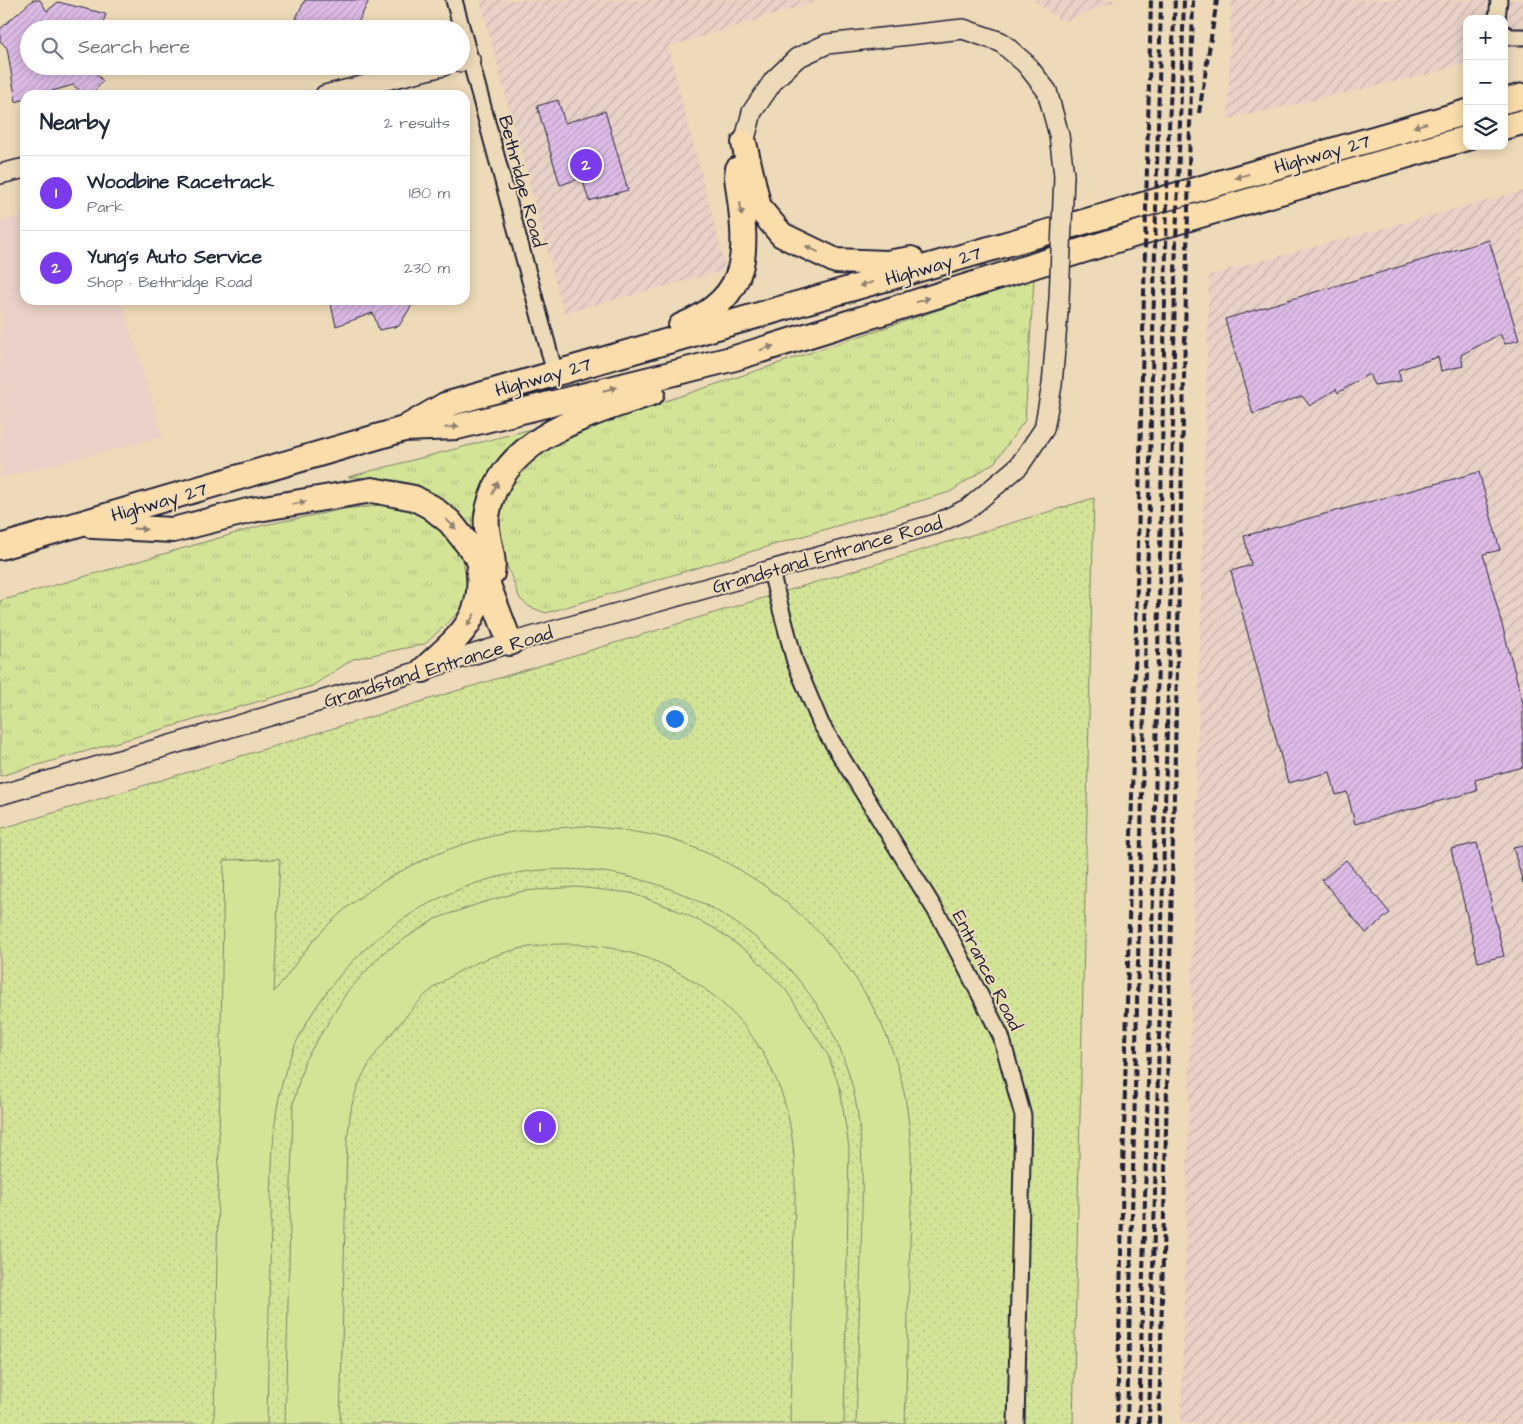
<!DOCTYPE html>
<meta charset="utf-8">
<style>
body{margin:0;font-family:"Architects Daughter",sans-serif;background:#f2f2f3;color:#1f2937}
.controls{position:absolute;right:15px;top:15px;display:grid;overflow:hidden;border-radius:10px;box-shadow:0 2px 12px #0003}
.controls button{width:45px;height:45px;display:grid;place-items:center;padding:0;border:0;border-bottom:1px solid #e0e1e3;background:#fff;color:#1f2937;font:25px sans-serif}
.you{position:absolute;left:674px;top:718px;width:18px;height:18px;margin:-12px;border:4px solid #fff;border-radius:50%;background:#1a73e8;box-shadow:0 0 0 8px #1a73e833}
.badge{display:grid;place-items:center;width:32px;height:32px;border-radius:50%;background:#7c3aed;color:#fff;font-size:16px;font-weight:700}
.pin{position:absolute;translate:-50% -50%;border:2px solid #fff;box-shadow:0 1px 5px #0006}
.list{margin:0;padding:0;list-style:none}
h2{display:flex;justify-content:space-between;align-items:center;height:65px;margin:0;padding:0 20px;font-size:21px}
h2 small{font-size:16px;font-weight:400;color:#747a83}
.list li{display:grid;grid-template-columns:32px 1fr auto;gap:15px;align-items:center;box-sizing:border-box;height:75px;padding:0 20px;border-top:1px solid #e0e1e3}
.list b{display:block;font-size:19px;white-space:nowrap}
.list p{margin:0;font-size:16px;white-space:nowrap;color:#747a83}
.list em{font-size:16px;font-style:normal;color:#747a83}
.icon{flex:none;width:28px;height:28px;fill:none;stroke:currentColor;stroke-width:2;stroke-linecap:round;stroke-linejoin:round}
.map{position:relative;flex:none;width:1523px;height:1424px;overflow:hidden}
.search{position:absolute;background:#fff;box-shadow:0 2px 12px #0003;left:20px;top:20px;width:450px;height:55px;display:flex;align-items:center;gap:12px;box-sizing:border-box;padding:0 18px;border-radius:28px;color:#747a83;font-size:19px}
.panel{position:absolute;background:#fff;box-shadow:0 2px 12px #0003;left:20px;top:90px;width:450px;height:215px;border-radius:15px}
.map>svg:first-child{display:block}
.built{fill:#e8d1c6}
.industrial{fill:url(#industrial-furrows)}
.grass{fill:url(#grass-tufts);stroke:#7b8369}
.park{fill:url(#park-dots);stroke:#7b8369}
.pitch{fill:#d4e497;stroke:#7b8369}
.building{fill:url(#building-hatch);stroke:#22223b}
.lines{fill:none;stroke-linecap:round;stroke-linejoin:round}
.minor-casing{stroke:#22223b;stroke-width:19}
.tertiary-casing{stroke:#22223b;stroke-width:22}
.primary-casing{stroke:#22223b;stroke-width:28}
.minor{stroke:#eddab8;stroke-width:15}
.tertiary{stroke:#eddab8;stroke-width:19}
.primary{stroke:#faddab;stroke-width:24}
.rail{stroke:#22223b;stroke-width:4;stroke-dasharray:8 4;stroke-linecap:butt}
.tertiary-bridge-casing{stroke:#22223b;stroke-width:22;stroke-linecap:butt}
.tertiary-bridge{stroke:#eddab8;stroke-width:19}
.oneway{fill:#8e8073}
.labels{text-anchor:middle;stroke-width:4;stroke-linejoin:round;paint-order:stroke}
.street-label{font-size:19px;fill:#22223b;stroke:#eddab8}
</style>
<div class="map">
<svg width="1523" height="1424" viewBox="0 0 1523 1424">
<defs>
<pattern id="industrial-furrows" width="10" height="10" patternUnits="userSpaceOnUse" patternTransform="scale(1.25)"><rect width="10" height="10" fill="#e8d1c6"/><path d="M-1 1l2-2M0 10L10 0M9 11l2-2" fill="none" stroke="#c7b3ab"/></pattern>
<pattern id="grass-tufts" width="24" height="20" patternUnits="userSpaceOnUse" patternTransform="scale(1.25)"><rect width="24" height="20" fill="#d4e497"/><path d="M3 7l-1-3M5 7V3M7 7l1-3M15 17l-1-3M17 17v-4M19 17l1-3" fill="none" stroke="#b6c383"/></pattern>
<pattern id="park-dots" width="8" height="8" patternUnits="userSpaceOnUse" patternTransform="scale(1.25)"><rect width="8" height="8" fill="#d4e497"/><path d="M2 2h.1M6 6h.1" fill="none" stroke="#b6c383" stroke-width="1.8" stroke-linecap="round"/></pattern>
<pattern id="building-hatch" width="6" height="6" patternUnits="userSpaceOnUse" patternTransform="scale(1.25)"><rect width="6" height="6" fill="#ddbbe6"/><path d="M-1 1l2-2M0 6l6-6M5 7l2-2" fill="none" stroke="#bda0c6"/></pattern>
</defs>
<rect width="100%" height="100%" fill="#eddab8"/>
<filter id="ink" filterUnits="userSpaceOnUse"><feTurbulence type="fractalNoise" baseFrequency=".02" numOctaves="2"/><feDisplacementMap in="SourceGraphic" scale="10" xChannelSelector="R" yChannelSelector="G"/><feConvolveMatrix kernelMatrix="1 2 1 2 8 2 1 2 1" color-interpolation-filters="sRGB"/></filter>
<g filter="url(#ink)">
<path class="built" d="M 25,215 L 25,300 L 121,300 L 163,437 L 0,478 L 0,222 Z"/>
<path class="industrial" d="M 480,0 L 821,0 L 668,47 L 726,270 L 564,313 Z
M 1033,0 L 1118,0 L 1063,22 Z
M 1231,0 L 1523,0 L 1523,44 L 1504,50 L 1504,19 L 1467,19 L 1467,62 L 1434,73 L 1228,119 Z
M 1523,191 L 1523,1424 L 1181,1424 L 1209,275 Z"/>
<path class="grass" d="M 1034,278 L 1025,420 L 995,462 L 950,492 L 546,613 L 530,607 L 520,599 L 503,555 L 497,503 L 526,456 L 582,429 Z
M 543,426 C 530,436 511,446 500,458 C 482,479 475,507 478,534 C 460,517 441,495 417,486 C 396,478 371,478 348,477 Z
M 380,505 L 413,511 L 445,533 L 463,557 L 467,589 L 461,610 L 425,644 L 353,659 L 312,686 L 0,776 L 0,601 L 264,525 L 345,509 Z"/>
<path class="park" d="M 1094,498 L 1073,1424 L 0,1424 L 0,829 Z"/>
<path class="pitch" d="M 583,826 C 615,829 648,832 679,842 C 795,882 890,988 907,1110 C 914,1154 911,1199 910,1243 C 908,1304 907,1364 905,1424 L 856,1424 C 858,1368 859,1312 861,1257 C 862,1186 868,1115 840,1049 C 787,919 633,844 498,877 C 436,892 382,927 340,975 C 317,1003 297,1034 286,1069 C 270,1121 272,1174 271,1228 C 269,1293 268,1359 267,1424 L 214,1424 L 224,860 L 280,859 L 274,992 C 291,972 305,948 324,929 C 365,886 423,855 481,839 C 514,829 549,829 583,826 Z
M 576,887 L 631,893 L 672,908 L 714,928 L 752,955 L 786,990 L 828,1055 L 840,1089 L 849,1148 L 844,1424 L 790,1424 C 791,1369 792,1314 793,1259 C 795,1198 801,1136 776,1079 C 721,948 549,902 435,987 C 420,998 408,1014 396,1028 C 378,1049 358,1076 352,1105 C 349,1117 349,1130 347,1142 L 340,1424 L 285,1424 L 293,1104 L 305,1060 L 347,992 L 383,953 L 435,919 L 481,903 L 523,891 Z"/>
<path class="building" d="M 33,0 L 40,0 L 47,11 L 58,2 L 106,14 L 101,29 L 29,29 L 29,66 L 89,66 L 103,81 L 91,95 L 85,95 L 73,85 L 39,95 L 25,95 L 25,99 L 16,102 L 7,48 L 0,41 L 0,29 Z
M 305,0 L 369,0 L 355,29 L 317,29 L 296,18 Z
M 558,100 L 565,123 L 605,111 L 628,190 L 589,201 L 582,178 L 560,185 L 537,106 Z
M 1489,240 L 1519,340 L 1505,344 L 1500,334 L 1461,355 L 1463,366 L 1441,371 L 1438,357 L 1398,370 L 1401,381 L 1374,385 L 1369,374 L 1338,393 L 1336,389 L 1310,406 L 1302,396 L 1253,414 L 1225,319 Z
M 330,300 L 415,300 L 399,326 L 379,330 L 373,313 L 336,326 Z
M 1479,472 L 1500,550 L 1483,554 L 1523,703 L 1523,767 L 1475,780 L 1477,791 L 1355,824 L 1347,792 L 1336,795 L 1330,772 L 1288,783 L 1231,571 L 1251,565 L 1244,536 Z
M 1477,843 L 1504,956 L 1478,962 L 1451,849 Z
M 1523,845 L 1523,883 L 1513,847 Z
M 1346,860 L 1390,913 L 1366,933 L 1322,880 Z"/>
<g class="lines">
<defs>
<path id="minor" d="M 454,0 L 555,373
M 1497,19 L 1499,0
M 1504,33 L 1510,37 L 1523,37
M 771,572 L 795,662 L 821,724 L 942,921 L 1001,1036 L 1023,1116 L 1016,1424"/>
<path id="tertiary" d="M 461,62 L 470,60
M 325,95 L 443,66
M 744,143 L 752,112 L 774,80 L 797,58 L 827,44 L 963,29 L 1001,42 L 1026,64 L 1047,91 L 1059,135 L 1064,175
M 0,174 L 25,168
M 0,795 L 358,690 L 510,643 L 936,524 L 969,508 L 1019,466 L 1044,429 L 1052,385 L 1059,300"/>
<path id="primary" d="M 1504,101 L 1523,96
M 1504,127 L 1523,122
M 744,143 L 759,208 L 782,235 L 836,261 L 886,263 L 911,259
M 681,326 C 757,295 746,245 737,177 L 738,169
M 407,427 L 445,405 L 1467,112
M 93,526 L 173,530 L 252,510 L 372,490 L 414,498 L 431,507 L 450,522 L 477,556 L 510,643
M 0,547 L 404,429 L 457,427 L 735,358 L 1152,229 L 1467,138
M 492,573 C 496,556 484,535 487,516 C 499,438 587,415 652,393
M 423,670 C 455,640 484,621 479,572"/>
</defs>
<use href="#minor" class="minor-casing"/>
<use href="#tertiary" class="tertiary-casing"/>
<use href="#primary" class="primary-casing"/>
<use href="#minor" class="minor"/>
<use href="#tertiary" class="tertiary"/>
<use href="#primary" class="primary"/>
<path class="rail" d="M 1199,113 L 1217,0
M 1117,1424 L 1151,0
M 1127,1424 L 1161,0
M 1139,1424 L 1154,858 L 1168,148 L 1175,0
M 1149,1424 L 1171,574 L 1175,274 L 1184,0
M 1159,1424 L 1193,0"/>
<defs>
<path id="tertiary-bridge" d="M 1059,300 L 1064,175"/>
</defs>
<use href="#tertiary-bridge" class="tertiary-bridge-casing"/>
<use href="#tertiary-bridge" class="tertiary-bridge"/>
</g>
<defs><path id="oneway-solid" d="M-6-.8H1V-3.2L6.5 0L1 3.2V.8H-6Z" transform="scale(1.25)"/></defs>
<g class="oneway">
<use href="#oneway-solid" transform="translate(1420 125) rotate(164)"/>
<use href="#oneway-solid" transform="translate(1242 176) rotate(164)"/>
<use href="#oneway-solid" transform="translate(741 209) rotate(82)"/>
<use href="#oneway-solid" transform="translate(812 249) rotate(-154)"/>
<use href="#oneway-solid" transform="translate(866 284) rotate(164)"/>
<use href="#oneway-solid" transform="translate(923 300) rotate(-17)"/>
<use href="#oneway-solid" transform="translate(767 348) rotate(-17)"/>
<use href="#oneway-solid" transform="translate(610 389) rotate(-14)"/>
<use href="#oneway-solid" transform="translate(452 427) rotate(-5)"/>
<use href="#oneway-solid" transform="translate(495 488) rotate(-67)"/>
<use href="#oneway-solid" transform="translate(299 503) rotate(-9)"/>
<use href="#oneway-solid" transform="translate(451 524) rotate(45)"/>
<use href="#oneway-solid" transform="translate(140 529) rotate(3)"/>
<use href="#oneway-solid" transform="translate(471 620) rotate(120)"/>
</g>
</g>
<g class="labels">
<g class="street-label">
<text transform="translate(1322 153) rotate(-16)" y="7">Highway 27</text>
<text transform="translate(523 181) rotate(75)" y="7">Bethridge Road</text>
<text transform="translate(933 265) rotate(-16)" y="7">Highway 27</text>
<text transform="translate(543 376) rotate(-16)" y="7">Highway 27</text>
<text transform="translate(159 501) rotate(-16)" y="7">Highway 27</text>
<text transform="translate(827 554) rotate(-16)" y="7">Grandstand Entrance Road</text>
<text transform="translate(438 666) rotate(-17)" y="7">Grandstand Entrance Road</text>
<text transform="translate(988 970) rotate(63)" y="7">Entrance Road</text>
</g>
</g>
</svg>
<div class="controls">
<button>+</button>
<button>−</button>
<button><svg class="icon" aria-label="layers" viewBox="0 0 24 24"><path d="M12 4l9 5-9 5-9-5zM3 14l9 5 9-5"/></svg></button>
</div>
<div class="you"></div>
<div class="pin badge" style="left:540px;top:1127px">1</div>
<div class="pin badge" style="left:586px;top:165px">2</div>
<div class="search"><svg class="icon" aria-label="search" viewBox="0 0 24 24"><circle cx="10" cy="10" r="6"/><path d="M15 15l6 6"/></svg>Search here</div>
<section class="panel">
<h2>Nearby<small>2 results</small></h2>
<ul class="list">
<li><span class="badge">1</span><div><b>Woodbine Racetrack</b><p>Park</p></div><em>180 m</em></li>
<li><span class="badge">2</span><div><b>Yung’s Auto Service</b><p>Shop · Bethridge Road</p></div><em>230 m</em></li>
</ul>
</section>
</div>
